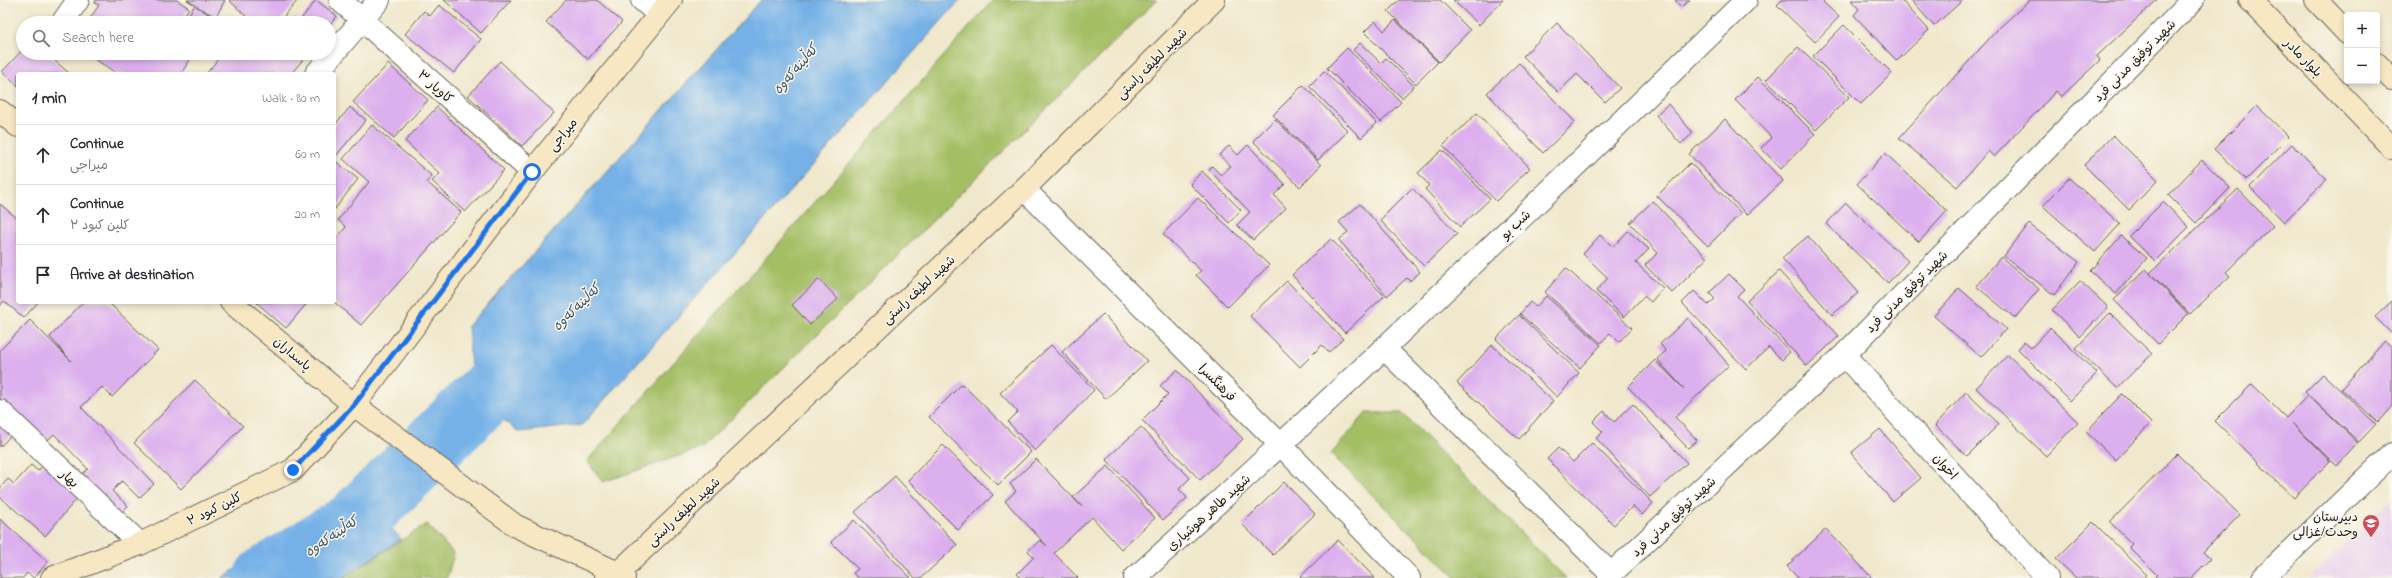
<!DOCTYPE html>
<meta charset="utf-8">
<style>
body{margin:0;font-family:"Indie Flower","Playpen Sans Arabic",sans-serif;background:#f2f2f3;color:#2b2b33}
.controls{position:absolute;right:12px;top:12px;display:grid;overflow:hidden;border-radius:4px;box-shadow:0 2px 6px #0003}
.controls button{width:36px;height:36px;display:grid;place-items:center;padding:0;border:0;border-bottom:1px solid #e1e1e2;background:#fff;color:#2b2b33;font:20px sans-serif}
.stop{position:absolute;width:12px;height:12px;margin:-9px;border:3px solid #1a73e8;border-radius:50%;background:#fff}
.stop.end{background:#1a73e8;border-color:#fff;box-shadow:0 1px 4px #0008}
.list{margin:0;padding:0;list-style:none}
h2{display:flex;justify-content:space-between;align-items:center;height:52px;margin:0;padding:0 16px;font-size:17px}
h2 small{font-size:13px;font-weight:400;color:#7c7c81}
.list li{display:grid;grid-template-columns:26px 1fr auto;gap:12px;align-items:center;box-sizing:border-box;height:60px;padding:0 16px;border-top:1px solid #e1e1e2}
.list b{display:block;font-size:15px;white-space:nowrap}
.list p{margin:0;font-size:13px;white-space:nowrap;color:#7c7c81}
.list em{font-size:13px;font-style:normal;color:#7c7c81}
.icon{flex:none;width:22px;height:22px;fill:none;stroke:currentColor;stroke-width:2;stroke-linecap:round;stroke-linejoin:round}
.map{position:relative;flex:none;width:2392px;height:578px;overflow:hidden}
.search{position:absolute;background:#fff;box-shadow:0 2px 6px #0003;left:16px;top:16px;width:320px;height:44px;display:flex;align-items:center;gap:10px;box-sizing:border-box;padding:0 14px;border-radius:22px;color:#7c7c81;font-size:15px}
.panel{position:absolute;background:#fff;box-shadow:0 2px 6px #0003;left:16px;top:72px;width:320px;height:232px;border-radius:4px}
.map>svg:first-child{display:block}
.built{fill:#e9d2ed}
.green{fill:#a3be64;stroke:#606d40}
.water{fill:#75b1e7;stroke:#486682}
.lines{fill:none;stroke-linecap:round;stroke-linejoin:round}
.river{stroke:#75b1e7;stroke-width:63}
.building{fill:#dcafee}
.street-casing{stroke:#66635a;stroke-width:24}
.secondary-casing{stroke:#66635a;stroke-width:24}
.street{stroke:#fff;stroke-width:22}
.secondary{stroke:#f8e7c3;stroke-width:22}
.route{stroke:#1a73e8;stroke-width:5}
.labels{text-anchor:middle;stroke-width:3;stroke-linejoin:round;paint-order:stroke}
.street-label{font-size:13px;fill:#1c1c1c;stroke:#fbf7ec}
.poi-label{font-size:13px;fill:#1c1c1c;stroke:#fbf7ec;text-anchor:end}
.water-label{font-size:14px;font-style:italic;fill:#40586d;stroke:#fbf7ec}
</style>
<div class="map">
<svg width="2392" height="578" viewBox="0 0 2392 578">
<rect width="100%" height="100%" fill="#fbf7ec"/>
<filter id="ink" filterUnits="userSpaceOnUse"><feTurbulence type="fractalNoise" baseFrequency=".025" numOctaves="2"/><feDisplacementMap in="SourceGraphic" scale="8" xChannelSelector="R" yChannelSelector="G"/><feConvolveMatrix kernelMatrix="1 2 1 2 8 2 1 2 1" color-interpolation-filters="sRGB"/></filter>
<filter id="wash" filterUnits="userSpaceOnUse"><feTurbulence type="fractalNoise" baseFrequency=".012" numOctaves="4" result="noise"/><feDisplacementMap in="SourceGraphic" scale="16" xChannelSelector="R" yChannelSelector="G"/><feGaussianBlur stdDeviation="0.9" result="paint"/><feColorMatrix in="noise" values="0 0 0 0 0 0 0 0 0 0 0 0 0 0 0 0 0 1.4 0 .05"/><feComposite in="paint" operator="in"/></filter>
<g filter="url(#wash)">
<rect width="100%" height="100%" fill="#f0e8cc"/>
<path class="built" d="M 2392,498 L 2392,578 L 2309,578 Z"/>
<path class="green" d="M 993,0 L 1157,0 L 702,448 L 603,482 L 587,461 Z
M 1366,413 L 1402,413 L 1566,578 L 1456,578 L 1331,454 Z
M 427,524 L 454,554 L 447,578 L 342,578 Z"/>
<path class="water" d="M 761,0 L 960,0 L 582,425 L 519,432 L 473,396 L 468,326 Z
M 357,489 L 401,539 L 342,578 L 222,578 Z"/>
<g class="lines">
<path class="river" d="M 265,578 L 352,524 L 542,340"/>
</g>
<g id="blocks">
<path class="building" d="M 96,0 L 177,0 L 189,8 L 179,23 L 87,23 L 99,5 L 95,3 Z
M 187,0 L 225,0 L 216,17 L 196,6 L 216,19 L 213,23 L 183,23 L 195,5 Z
M 229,0 L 298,0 L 278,23 L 253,23 Z
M 316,0 L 337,16 L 329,26 L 329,23 L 289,23 L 293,18 L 298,23 Z
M 444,0 L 511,0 L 481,33 Z
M 566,0 L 597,0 L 622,22 L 588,59 L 546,22 Z
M 1399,0 L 1440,0 L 1470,30 L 1439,62 L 1388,11 Z
M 1453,0 L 1503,0 L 1479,25 Z
M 1675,0 L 1690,0 L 1681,7 Z
M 1782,0 L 1821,0 L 1839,17 L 1815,42 L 1777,5 Z
M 1851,0 L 1901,0 L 1929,30 L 1897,61 L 1854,15 L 1859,9 Z
M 1911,0 L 1963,0 L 1934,26 Z
M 2030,0 L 2157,0 L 2097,56 L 2100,60 L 2061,97 L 2056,91 L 1994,157 L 1988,151 L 1957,187 L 1899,138 L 1998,29 Z
M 439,5 L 481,39 L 454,73 L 405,34 L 424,11 L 430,16 Z
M 1395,20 L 1438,62 L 1416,84 L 1364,32 L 1375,21 L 1384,31 Z
M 1557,23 L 1620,88 L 1605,102 L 1577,74 L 1558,92 L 1523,56 Z
M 1844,25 L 1892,73 L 1861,104 L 1813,56 Z
M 1360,43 L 1381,63 L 1386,58 L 1414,86 L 1402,98 L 1353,50 Z
M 1798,47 L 1849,97 L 1816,130 L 1766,80 Z
M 1347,48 L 1401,102 L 1381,122 L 1327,68 Z
M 23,49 L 23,53 L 46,53 L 70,74 L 18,74 L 18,86 L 2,72 Z
M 85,53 L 194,53 L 181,74 L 118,74 Z
M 223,53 L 229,58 L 233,53 L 300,53 L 305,57 L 291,74 L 206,74 Z
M 500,61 L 554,113 L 522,146 L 468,96 Z
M 1519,63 L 1575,122 L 1543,153 L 1487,93 Z
M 388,64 L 428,100 L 394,138 L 353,102 Z
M 1324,71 L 1377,123 L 1361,138 L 1309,86 Z
M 1758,77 L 1815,134 L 1781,169 L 1761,148 L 1772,138 L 1735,100 Z
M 1303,85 L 1348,131 L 1318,160 L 1273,115 Z
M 1668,104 L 1693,133 L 1681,144 L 1656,115 Z
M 2257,106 L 2289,137 L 2246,180 L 2214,149 Z
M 350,107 L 366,120 L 334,158 L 334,126 Z
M 437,107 L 504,170 L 465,212 L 432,181 L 440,174 L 405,141 Z
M 1477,113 L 1530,168 L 1496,201 L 1443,146 Z
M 1275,119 L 1321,165 L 1300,187 L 1253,141 Z
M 1725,119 L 1783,181 L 1747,215 L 1689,154 Z
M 372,125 L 432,176 L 427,182 L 461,212 L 361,325 L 334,302 L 334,241 L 346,227 L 338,220 L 369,182 L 343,159 Z
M 2113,135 L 2158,180 L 2129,210 L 2084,165 Z
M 2292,144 L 2327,179 L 2284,222 L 2250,187 Z
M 1248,145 L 1285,184 L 1274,195 L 1286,208 L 1253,240 L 1237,225 L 1250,212 L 1209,170 L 1212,166 L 1221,175 L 1231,166 L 1219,155 L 1229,146 L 1238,155 Z
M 1442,150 L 1490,199 L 1460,227 L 1425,189 L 1429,185 L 1418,173 Z
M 1885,153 L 1947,211 L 1919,242 L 1857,184 Z
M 334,160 L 358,179 L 334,210 Z
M 2202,160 L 2230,188 L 2196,223 L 2168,195 Z
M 1690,163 L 1741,213 L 1708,246 L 1657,196 Z
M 1202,171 L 1241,210 L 1229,223 L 1190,184 Z
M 2069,178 L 2120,224 L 2095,252 L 2043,206 Z
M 1412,188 L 1457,234 L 1424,266 L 1380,220 Z
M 2238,189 L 2273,226 L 2226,272 L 2230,276 L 2190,314 L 2150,273 Z
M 1198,198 L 1269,265 L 1228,307 L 1196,275 L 1201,271 L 1163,234 Z
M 1653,201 L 1707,258 L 1672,293 L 1645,265 L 1658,253 L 1630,223 Z
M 2163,202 L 2189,227 L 2155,261 L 2129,236 Z
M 1846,203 L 1908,261 L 1888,283 L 1826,224 Z
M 0,204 L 18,219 L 18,302 L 38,302 L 24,318 L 4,301 L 0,306 Z
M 1360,204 L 1420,272 L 1410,281 L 1407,278 L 1387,296 L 1339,240 L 1348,232 L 1339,222 Z
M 2029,224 L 2079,262 L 2054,295 L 2004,256 Z
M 1628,231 L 1649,249 L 1636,263 L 1663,288 L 1651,302 L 1644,296 L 1624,317 L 1596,291 L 1608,278 L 1583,254 L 1600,235 L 1613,247 Z
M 1808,236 L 1858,293 L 1832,315 L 1782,258 Z
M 2121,236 L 2147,258 L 2116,294 L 2090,271 Z
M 1331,239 L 1384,296 L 1345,333 L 1292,275 Z
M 2001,257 L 2039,289 L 2015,318 L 1976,286 Z
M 1566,268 L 1632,328 L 1619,342 L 1610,333 L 1601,343 L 1545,292 Z
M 2146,269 L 2188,314 L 2158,344 L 2114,300 Z
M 1779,271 L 1839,336 L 1807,366 L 1747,301 Z
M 1729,274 L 1744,289 L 1737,296 L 1790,352 L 1782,360 L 1769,347 L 1746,369 L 1682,303 L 1694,291 L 1708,305 L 1715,299 L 1709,293 Z
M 819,279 L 838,299 L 810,325 L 792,305 Z
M 1287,281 L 1343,339 L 1329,352 L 1322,345 L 1300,367 L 1250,316 Z
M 2080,281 L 2108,307 L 2080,337 L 2052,310 Z
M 1959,288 L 2006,329 L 1981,357 L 1934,316 Z
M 1546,296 L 1601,345 L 1580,368 L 1520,314 L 1530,302 L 1536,307 Z
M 2392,301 L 2392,334 L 2375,317 Z
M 83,302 L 108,302 L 158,350 L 112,397 L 102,387 L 81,407 L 154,484 L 139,498 L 122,481 L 112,491 L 128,506 L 117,517 L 79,477 L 88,469 L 54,434 L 42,446 L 0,401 L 0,350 L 30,320 L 71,361 L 50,337 Z
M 256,302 L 308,302 L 286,328 Z
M 2110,313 L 2152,354 L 2117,388 L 2076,348 Z
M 1103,314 L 1147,361 L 1106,399 L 1062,352 Z
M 1519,315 L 1579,373 L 1557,397 L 1496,339 Z
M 1688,318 L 1729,365 L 1675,417 L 1697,440 L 1688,448 L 1628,387 L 1655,360 L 1684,389 L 1657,359 L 1666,351 L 1660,344 Z
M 2050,328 L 2097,373 L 2070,401 L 2018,349 L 2024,342 L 2031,348 Z
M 2385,341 L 2392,347 L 2392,406 L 2378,422 L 2341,389 Z
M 1051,345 L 1094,390 L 1035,451 L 1008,422 L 1018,412 L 1000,393 Z
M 1492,345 L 1553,401 L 1519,439 L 1457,383 Z
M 2008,355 L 2078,422 L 2046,456 L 1976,388 Z
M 1177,370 L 1243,439 L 1200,480 L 1142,420 L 1168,394 L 1160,386 Z
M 2323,374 L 2376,424 L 2359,442 L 2309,396 L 2358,443 L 2337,466 L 2292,423 L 2330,461 L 2294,498 L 2215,421 L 2252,384 L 2286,418 L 2308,395 L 2305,392 Z
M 195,380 L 243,426 L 181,489 L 134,443 Z
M 962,384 L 1031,452 L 998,485 L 929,417 Z
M 1966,392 L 1999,424 L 1967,456 L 1935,425 Z
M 2122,394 L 2151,423 L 2116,460 L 2086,432 Z
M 1633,404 L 1687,463 L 1650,497 L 1596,438 L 1603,432 L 1593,422 L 1604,411 L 1614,422 Z
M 0,421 L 13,433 L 0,447 Z
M 1141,427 L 1190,478 L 1179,489 L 1187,498 L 1163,520 L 1106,459 Z
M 1880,429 L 1921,478 L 1893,502 L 1851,453 Z
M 1592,443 L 1653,503 L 1642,515 L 1633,506 L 1614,525 L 1547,459 L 1558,448 L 1573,462 Z
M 943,445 L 993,495 L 958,530 L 908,480 Z
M 2177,454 L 2240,515 L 2203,552 L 2210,559 L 2191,578 L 2154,578 L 2157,575 L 2129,547 L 2132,544 L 2110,522 Z
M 1036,459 L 1082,507 L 1073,497 L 1108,466 L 1155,518 L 1121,549 L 1092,517 L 1054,553 L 1078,578 L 1021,578 L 1017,574 L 1034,557 L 1028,551 L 1040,540 L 1047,546 L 1005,501 L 1016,491 L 1010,484 Z
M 45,463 L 81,494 L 45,536 L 0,497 L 0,488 L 8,479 L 14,484 L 31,465 L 38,471 Z
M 895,476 L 957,545 L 921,578 L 915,578 L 855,512 Z
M 1284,482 L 1315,514 L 1273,555 L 1242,524 Z
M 0,519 L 48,562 L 34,578 L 27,573 L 23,578 L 0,578 Z
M 854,520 L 911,578 L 858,578 L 853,573 L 858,569 L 831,542 Z
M 2093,522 L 2147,575 L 2144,578 L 2076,578 L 2056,559 Z
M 1826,529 L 1872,578 L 1798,578 L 1787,566 Z
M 1338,540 L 1375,578 L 1301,578 L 1300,577 Z"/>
</g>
</g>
<g filter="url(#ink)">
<use href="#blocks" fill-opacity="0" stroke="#66635a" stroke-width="1"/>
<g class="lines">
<defs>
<path id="street" d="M 340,0 L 532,172
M 642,0 L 658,14
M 62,23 L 78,0
M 316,74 L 379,0
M 1024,189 L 1281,445 L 1409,578
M 1384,348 L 1611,574 L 1609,578
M 1844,355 L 2047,578
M 0,411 L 140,544
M 1611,574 L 1844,355 L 2193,0
M 1135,578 C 1343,390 1546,196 1746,0
M 2263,578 L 2392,454"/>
<path id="secondary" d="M 2250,0 L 2392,148
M 2316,0 L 2347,33
M 2377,64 L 2392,79
M 0,111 L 18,126
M 231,302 L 354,405 L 516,526 L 618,573 L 624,578
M 52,578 L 140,544 L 293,470 L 354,405 L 532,172 L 671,0
M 606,578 L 618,573 L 1024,189 L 1214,0"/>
</defs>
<use href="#street" class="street-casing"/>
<use href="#secondary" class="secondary-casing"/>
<use href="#street" class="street"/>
<use href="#secondary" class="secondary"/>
</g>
</g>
<g class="lines" filter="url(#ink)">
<path class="route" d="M 293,470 L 354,405 L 532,172"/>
</g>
<defs>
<symbol id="school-pin" viewBox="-11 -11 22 30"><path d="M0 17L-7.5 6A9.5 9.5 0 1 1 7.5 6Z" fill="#d1495b" stroke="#fbf7ec"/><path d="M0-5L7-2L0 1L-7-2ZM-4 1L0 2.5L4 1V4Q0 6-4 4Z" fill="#fff"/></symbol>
</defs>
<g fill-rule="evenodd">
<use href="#school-pin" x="2361" y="513" width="20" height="27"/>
</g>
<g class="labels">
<g class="street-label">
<text transform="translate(2304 57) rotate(46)" y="5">بلوار مادر</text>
<text transform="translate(2134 60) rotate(-45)" y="5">شهید توفیق مدنی فرد</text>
<text transform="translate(1151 63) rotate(-45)" y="5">شهید لطیف راستی</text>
<text transform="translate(436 86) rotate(42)" y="5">کاویار ۳</text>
<text transform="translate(562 134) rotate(-51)" y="5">میراجی</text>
<text transform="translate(1515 224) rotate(-44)" y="5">شب بو</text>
<text transform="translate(918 289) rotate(-43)" y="5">شهید لطیف راستی</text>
<text transform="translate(1906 291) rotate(-45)" y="5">شهید توفیق مدنی فرد</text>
<text transform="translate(293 353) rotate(40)" y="5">پاسداران</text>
<text transform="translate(1218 382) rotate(45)" y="5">فرهنگسرا</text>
<text transform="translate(1946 466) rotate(48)" y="5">اخوان</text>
<text transform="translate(70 478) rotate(43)" y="5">بهار</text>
<text transform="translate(214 508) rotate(-26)" y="5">کلین کبود ۲</text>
<text transform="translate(683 511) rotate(-43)" y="5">شهید لطیف راستی</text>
<text transform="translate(1208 512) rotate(-42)" y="5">شهید طاهر هوشیاری</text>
<text transform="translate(1673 516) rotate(-43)" y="5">شهید توفیق مدنی فرد</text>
</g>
<g class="poi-label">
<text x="2358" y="521">دبیرستان<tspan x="2358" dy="15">وحدت/غزالی</tspan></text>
</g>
<g class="water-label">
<text transform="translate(795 69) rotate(-49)" y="5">کەڵینەکەوە</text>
<text transform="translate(576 307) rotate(-44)" y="5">کەڵینەکەوە</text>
<text transform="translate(331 536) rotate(-34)" y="5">کەڵینەکەوە</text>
</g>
</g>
</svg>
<div class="controls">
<button>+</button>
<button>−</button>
</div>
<div class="stop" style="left:532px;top:172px"></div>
<div class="stop end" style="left:293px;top:470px"></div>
<div class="search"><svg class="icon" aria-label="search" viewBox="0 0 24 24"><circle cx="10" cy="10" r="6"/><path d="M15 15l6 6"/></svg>Search here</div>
<section class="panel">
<h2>1 min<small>Walk · 80 m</small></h2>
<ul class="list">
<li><svg class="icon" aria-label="ahead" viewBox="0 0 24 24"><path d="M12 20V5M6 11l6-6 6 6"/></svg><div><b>Continue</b><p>میراجی</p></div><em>60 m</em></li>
<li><svg class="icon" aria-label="ahead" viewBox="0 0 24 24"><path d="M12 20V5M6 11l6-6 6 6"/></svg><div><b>Continue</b><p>کلین کبود ۲</p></div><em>20 m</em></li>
<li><svg class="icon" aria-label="arrive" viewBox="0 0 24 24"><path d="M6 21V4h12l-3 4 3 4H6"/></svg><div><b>Arrive at destination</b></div></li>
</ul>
</section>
</div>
